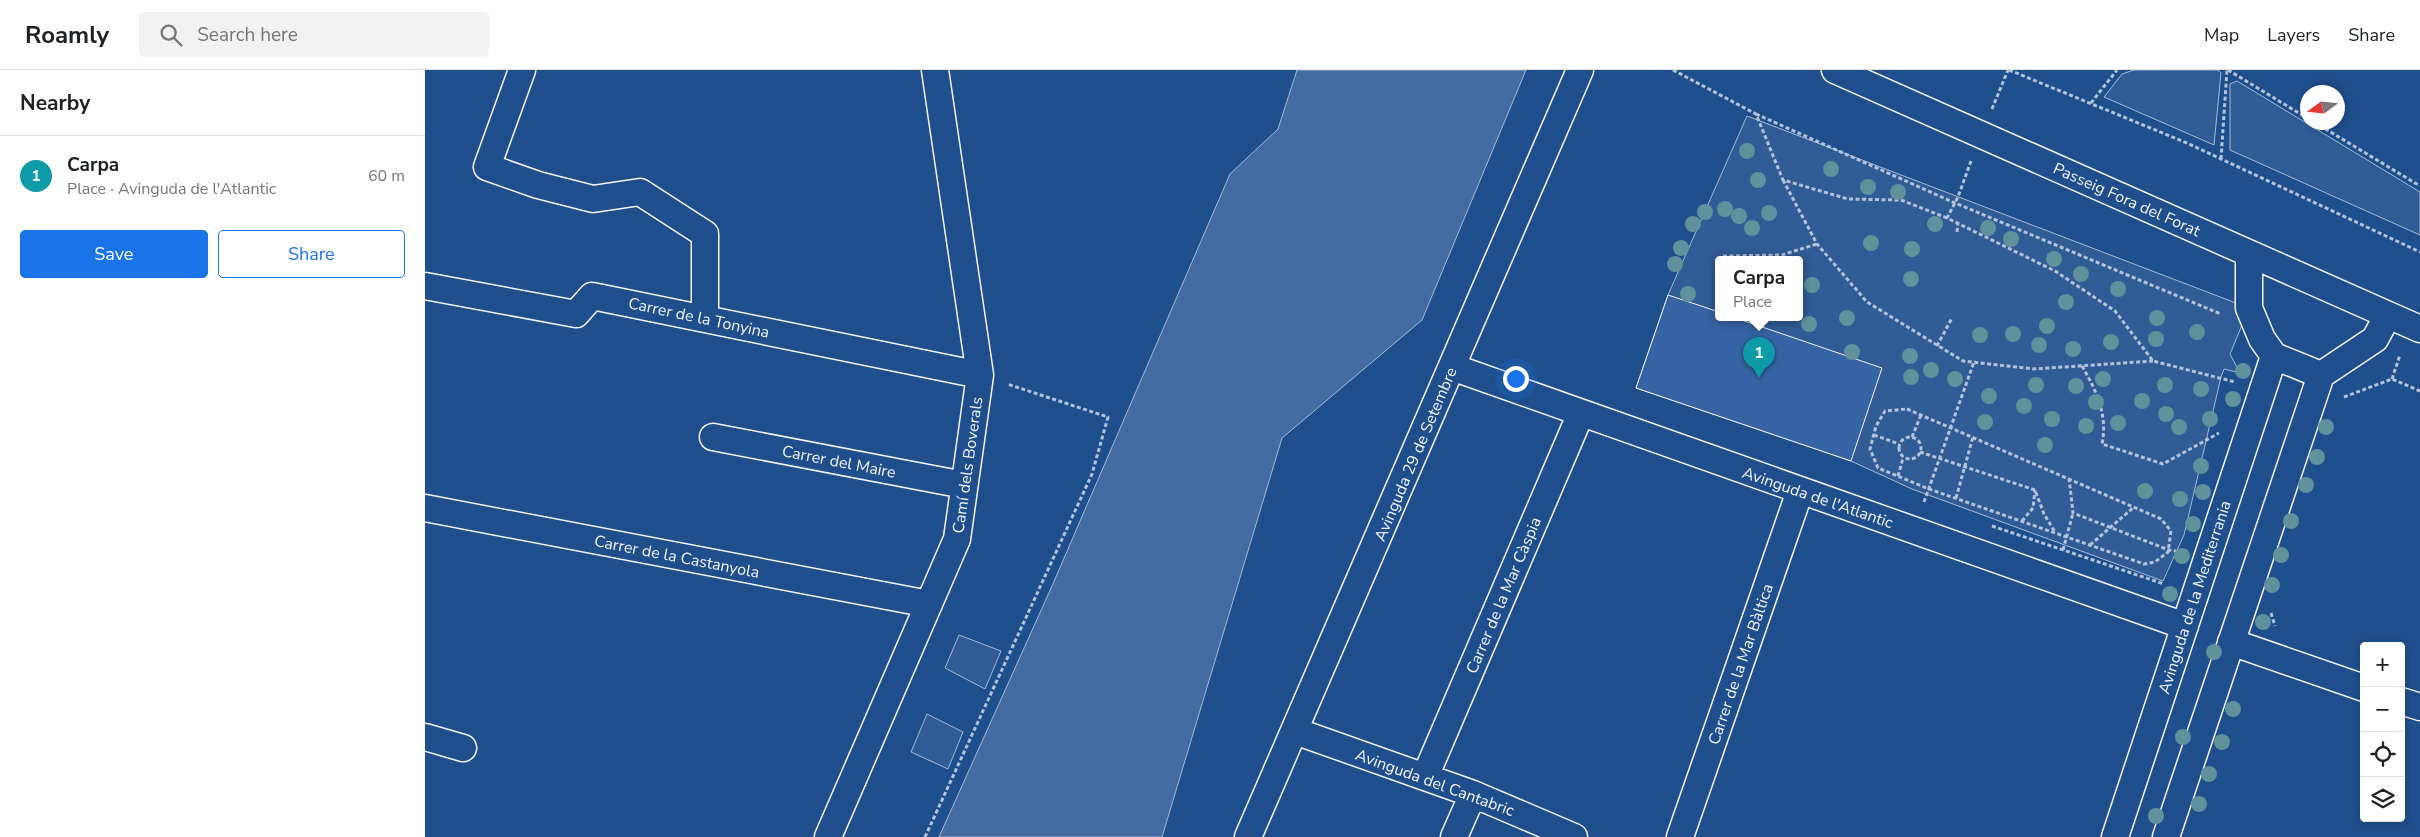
<!DOCTYPE html>
<meta charset="utf-8">
<style>
body{margin:0;font-family:"Nunito Sans",sans-serif;background:#f2f2f2;color:#202124}
.controls{position:absolute;right:15px;bottom:15px;display:grid;overflow:hidden;border-radius:5px;box-shadow:0 2px 8px #0003}
.controls button{width:45px;height:45px;display:grid;place-items:center;padding:0;border:0;border-bottom:1px solid #e0e0e0;background:#fff;color:#202124;font:25px sans-serif}
.compass{position:absolute;left:1875px;top:15px;width:45px;height:45px;border-radius:50%;background:#fff;box-shadow:0 2px 8px #0003;rotate:255deg}
.you{position:absolute;left:1090px;top:308px;width:18px;height:18px;margin:-12px;border:4px solid #fff;border-radius:50%;background:#1a73e8;box-shadow:0 0 0 8px #1a73e833}
.badge{display:grid;place-items:center;width:32px;height:32px;border-radius:50%;background:#1a73e8;color:#fff;font-size:16px;font-weight:700}
.pin{position:absolute;translate:-50% -41px;filter:drop-shadow(0 1px 2px #0008)}
.pin::after{content:'';position:absolute;top:26px;width:18px;height:15px;background:inherit;clip-path:polygon(0 0,100% 0,50% 100%)}
.popup{position:absolute;left:1290px;top:186px;width:88px;height:65px;box-sizing:border-box;display:grid;place-content:center;border-radius:5px;background:#fff;filter:drop-shadow(0 1px 4px #0005);font-size:16px;white-space:nowrap;color:#757577}
.popup b{font-size:19px;color:#202124}
.popup::after{content:'';position:absolute;left:50%;top:100%;margin-left:-10px;border:10px solid transparent;border-top-color:#fff}
.list{margin:0;padding:0;list-style:none}
h2{display:flex;justify-content:space-between;align-items:center;height:65px;margin:0;padding:0 20px;font-size:21px}
h2 small{font-size:16px;font-weight:400;color:#757577}
.list li{display:grid;grid-template-columns:32px 1fr auto;gap:15px;align-items:center;box-sizing:border-box;height:80px;padding:0 20px;border-top:1px solid #e0e0e0}
.list b{display:block;font-size:19px;white-space:nowrap}
.list p{margin:0;font-size:16px;white-space:nowrap;color:#757577}
.list em{font-size:16px;font-style:normal;color:#757577}
.actions{display:flex;gap:10px;padding:15px 20px}
.actions a{flex:1;padding:11px 0;border:1px solid #1a73e8;border-radius:5px;text-align:center;font-size:18px;color:#1a73e8}
.actions .main{background:#1a73e8;color:#fff}
.icon{flex:none;width:28px;height:28px;fill:none;stroke:currentColor;stroke-width:2;stroke-linecap:round;stroke-linejoin:round}
.map{position:relative;flex:none;width:1995px;height:767px;overflow:hidden}
header{display:flex;align-items:center;gap:30px;box-sizing:border-box;height:70px;padding:0 25px;background:#fff;border-bottom:1px solid #e0e0e0}
header strong{font-size:24px}
nav{display:flex;gap:28px;margin-inline-start:auto;font-size:18px}
.search{width:350px;height:45px;background:#f2f2f2;display:flex;align-items:center;gap:12px;box-sizing:border-box;padding:0 18px;border-radius:5px;color:#757577;font-size:19px}
main{display:flex}
aside{flex:1;background:#fff}
.map>svg:first-child{display:block}
.built{fill:#305b95;stroke:#a8bbd7;fill-rule:evenodd}
.water{fill:#446ba0;stroke:#a8bbd7}
.building{fill:#3563a3;stroke:#f2f6ff}
.lines{fill:none;stroke-linecap:round;stroke-linejoin:round}
.street-casing{stroke:#f2f6ff;stroke-width:29}
.path{stroke:#b3c4dc;stroke-width:3;stroke-dasharray:4 2.5;stroke-linecap:butt}
.street{stroke:#1f4e8c;stroke-width:26}
.tree{fill:#61919a}
.labels{text-anchor:middle;stroke-width:4;stroke-linejoin:round;paint-order:stroke}
.street-label{font-size:16px;fill:#f2f6ff;stroke:#1f4e8c}
</style>
<header>
<strong>Roamly</strong>
<div class="search"><svg class="icon" aria-label="search" viewBox="0 0 24 24"><circle cx="10" cy="10" r="6"/><path d="M15 15l6 6"/></svg>Search here</div>
<nav><a>Map</a><a>Layers</a><a>Share</a></nav>
</header>
<main>
<aside>
<h2>Nearby<small></small></h2>
<ul class="list">
<li><span class="badge" style="background:#0f9aa8">1</span><div><b>Carpa</b><p>Place · Avinguda de l'Atlantic</p></div><em>60 m</em></li>
</ul>
<div class="actions"><a class="main">Save</a><a>Share</a></div>
</aside>
<div class="map">
<svg width="1995" height="767" viewBox="0 0 1995 767">
<rect width="100%" height="100%" fill="#1f4e8c"/>
<path class="built" d="M 1709,0 L 1793,0 L 1796,3 L 1789,75 L 1679,27 L 1697,4 Z
M 1812,11 L 1995,122 L 1995,165 L 1805,80 L 1805,14 Z
M 1322,46 L 1824,238 L 1805,284 L 1815,303 L 1799,299 L 1796,307 L 1759,465 L 1738,511 L 1487,419 L 1426,391 L 1211,318 L 1243,225 ZM 1294,189 L 1374,189 L 1374,247 L 1294,247 Z
M 534,565 L 576,581 L 560,619 L 520,598 Z
M 502,644 L 538,662 L 523,699 L 486,682 Z"/>
<path class="water" d="M 872,0 L 1101,0 L 997,250 L 857,368 L 737,767 L 514,767 L 627,516 L 805,104 L 853,59 Z"/>
<path class="building" d="M 1243,225 L 1294,242 L 1294,247 L 1308,247 L 1457,298 L 1426,391 L 1211,318 Z"/>
<g class="lines">
<defs>
<path id="street" d="M 97,0 L 62,97 L 113,115 L 168,129 L 215,122 L 280,164 L 280,249
M 1410,0 L 1995,259
M 1824,184 L 1824,238 L 1837,269 L 1849,286 L 1896,305
M 0,216 L 151,244 L 167,226 L 555,305
M 1027,297 L 1760,556
M 288,367 L 539,415
M 0,438 L 504,534
M 1806,572 L 1939,618
M 1976,631 L 1995,637
M 870,661 L 1048,724 L 1149,767
M 0,667 L 38,678
M 1000,707 L 1156,343
M 403,767 L 532,469 L 555,305 L 510,0
M 823,767 L 1155,0
M 1029,767 L 1048,724
M 1255,767 L 1375,421
M 1690,767 L 1849,286
M 1741,767 L 1896,305 L 1950,269 L 1963,245"/>
</defs>
<use href="#street" class="street-casing"/>
<path class="path" d="M 1248,0 L 1331,44 L 1358,110 L 1423,129 L 1476,130 L 1522,148
M 1584,0 L 1762,73 L 1995,182
M 1803,0 L 1882,48
M 1666,33 L 1692,0
M 1567,39 L 1583,0
M 1331,44 L 1530,133 L 1796,244
M 1889,52 L 1995,116
M 1796,89 L 1802,0
M 1546,91 L 1533,127 L 1522,148 L 1630,201 L 1690,241 L 1728,291 L 1810,312
M 1358,110 L 1392,174 L 1442,232 L 1538,291 L 1609,299 L 1728,291
M 1532,162 L 1533,153
M 1298,186 L 1357,185 L 1392,174
M 1512,276 L 1527,248
M 1657,296 C 1671,320 1683,345 1677,374 L 1738,394 L 1794,363
M 1967,309 L 1975,285
M 1919,327 L 1967,309 L 1995,321
M 1482,339 L 1736,449 L 1746,461 L 1743,482 L 1730,492 L 1719,494 L 1504,419 L 1453,398 L 1445,379 L 1451,356 L 1460,341 Z
M 1449,365 L 1474,374
M1474 378a11 11 0 1 1 22 0a11 11 0 1 1-22 0Z
M 1487,367 L 1496,345
M 1495,382 L 1610,420 L 1619,444 L 1630,462
M 1473,406 L 1478,388
M 1644,408 L 1648,443 L 1744,480 L 1756,482
M 1531,428 L 1548,367
M 1499,432 L 1549,292
M 1597,451 L 1608,438 L 1610,420
M 1567,456 L 1739,514
M 1665,475 L 1709,437
M 1638,480 L 1648,443
M 1846,543 L 1850,556
M 500,767 L 667,404 L 683,347 L 582,314"/>
<use href="#street" class="street"/>
</g>
<g class="tree">
<circle cx="1322" cy="81" r="8"/>
<circle cx="1406" cy="99" r="8"/>
<circle cx="1333" cy="110" r="8"/>
<circle cx="1443" cy="117" r="8"/>
<circle cx="1473" cy="122" r="8"/>
<circle cx="1300" cy="139" r="8"/>
<circle cx="1280" cy="142" r="8"/>
<circle cx="1344" cy="143" r="8"/>
<circle cx="1314" cy="146" r="8"/>
<circle cx="1268" cy="154" r="8"/>
<circle cx="1510" cy="154" r="8"/>
<circle cx="1327" cy="158" r="8"/>
<circle cx="1563" cy="158" r="8"/>
<circle cx="1586" cy="169" r="8"/>
<circle cx="1446" cy="173" r="8"/>
<circle cx="1256" cy="178" r="8"/>
<circle cx="1487" cy="179" r="8"/>
<circle cx="1629" cy="189" r="8"/>
<circle cx="1250" cy="194" r="8"/>
<circle cx="1656" cy="204" r="8"/>
<circle cx="1486" cy="209" r="8"/>
<circle cx="1387" cy="215" r="8"/>
<circle cx="1693" cy="219" r="8"/>
<circle cx="1263" cy="224" r="8"/>
<circle cx="1641" cy="232" r="8"/>
<circle cx="1422" cy="248" r="8"/>
<circle cx="1732" cy="248" r="8"/>
<circle cx="1384" cy="254" r="8"/>
<circle cx="1622" cy="256" r="8"/>
<circle cx="1772" cy="262" r="8"/>
<circle cx="1588" cy="264" r="8"/>
<circle cx="1555" cy="265" r="8"/>
<circle cx="1731" cy="269" r="8"/>
<circle cx="1686" cy="272" r="8"/>
<circle cx="1614" cy="275" r="8"/>
<circle cx="1648" cy="279" r="8"/>
<circle cx="1427" cy="282" r="8"/>
<circle cx="1485" cy="286" r="8"/>
<circle cx="1506" cy="300" r="8"/>
<circle cx="1818" cy="301" r="8"/>
<circle cx="1486" cy="307" r="8"/>
<circle cx="1530" cy="309" r="8"/>
<circle cx="1678" cy="309" r="8"/>
<circle cx="1611" cy="315" r="8"/>
<circle cx="1740" cy="315" r="8"/>
<circle cx="1651" cy="316" r="8"/>
<circle cx="1776" cy="319" r="8"/>
<circle cx="1564" cy="326" r="8"/>
<circle cx="1808" cy="329" r="8"/>
<circle cx="1717" cy="331" r="8"/>
<circle cx="1671" cy="332" r="8"/>
<circle cx="1599" cy="336" r="8"/>
<circle cx="1741" cy="344" r="8"/>
<circle cx="1627" cy="349" r="8"/>
<circle cx="1785" cy="349" r="8"/>
<circle cx="1560" cy="352" r="8"/>
<circle cx="1693" cy="353" r="8"/>
<circle cx="1661" cy="356" r="8"/>
<circle cx="1754" cy="357" r="8"/>
<circle cx="1901" cy="357" r="8"/>
<circle cx="1620" cy="375" r="8"/>
<circle cx="1892" cy="387" r="8"/>
<circle cx="1776" cy="396" r="8"/>
<circle cx="1881" cy="415" r="8"/>
<circle cx="1720" cy="421" r="8"/>
<circle cx="1778" cy="422" r="8"/>
<circle cx="1755" cy="429" r="8"/>
<circle cx="1866" cy="451" r="8"/>
<circle cx="1768" cy="454" r="8"/>
<circle cx="1856" cy="485" r="8"/>
<circle cx="1757" cy="486" r="8"/>
<circle cx="1847" cy="515" r="8"/>
<circle cx="1745" cy="524" r="8"/>
<circle cx="1838" cy="552" r="8"/>
<circle cx="1789" cy="582" r="8"/>
<circle cx="1808" cy="639" r="8"/>
<circle cx="1758" cy="667" r="8"/>
<circle cx="1797" cy="672" r="8"/>
<circle cx="1784" cy="704" r="8"/>
<circle cx="1774" cy="734" r="8"/>
<circle cx="1731" cy="746" r="8"/>
</g>
<g class="labels">
<g class="street-label">
<text transform="translate(1702 129) rotate(24)" y="6">Passeig Fora del Forat</text>
<text transform="translate(274 247) rotate(12)" y="6">Carrer de la Tonyina</text>
<text transform="translate(990 384) rotate(-67)" y="6">Avinguda 29 de Setembre</text>
<text transform="translate(414 391) rotate(11)" y="6">Carrer del Maire</text>
<text transform="translate(542 395) rotate(-82)" y="6">Camí dels Boverals</text>
<text transform="translate(1393 427) rotate(19)" y="6">Avinguda de l'Atlantic</text>
<text transform="translate(252 486) rotate(11)" y="6">Carrer de la Castanyola</text>
<text transform="translate(1078 525) rotate(-67)" y="6">Carrer de la Mar Càspia</text>
<text transform="translate(1769 527) rotate(-72)" y="6">Avinguda de la Mediterrania</text>
<text transform="translate(1315 594) rotate(-71)" y="6">Carrer de la Mar Bàltica</text>
<text transform="translate(1010 712) rotate(20)" y="6">Avinguda del Cantabric</text>
</g>
</g>
</svg>
<div class="controls">
<button>+</button>
<button>−</button>
<button><svg class="icon" aria-label="locate" viewBox="0 0 24 24"><circle cx="12" cy="12" r="6"/><path d="M12 2v4M12 18v4M2 12h4M18 12h4"/></svg></button>
<button><svg class="icon" aria-label="layers" viewBox="0 0 24 24"><path d="M12 4l9 5-9 5-9-5zM3 14l9 5 9-5"/></svg></button>
</div>
<svg class="compass" viewBox="-18 -18 36 36"><path d="M0-13l5 13h-10z" fill="#e53935"/><path d="M0 13l5-13h-10z" fill="#757577"/></svg>
<div class="you"></div>
<div class="pin badge" style="left:1334px;top:308px;background:#0f9aa8">1</div>
<div class="popup"><b>Carpa</b>Place</div>
</div>
</main>
